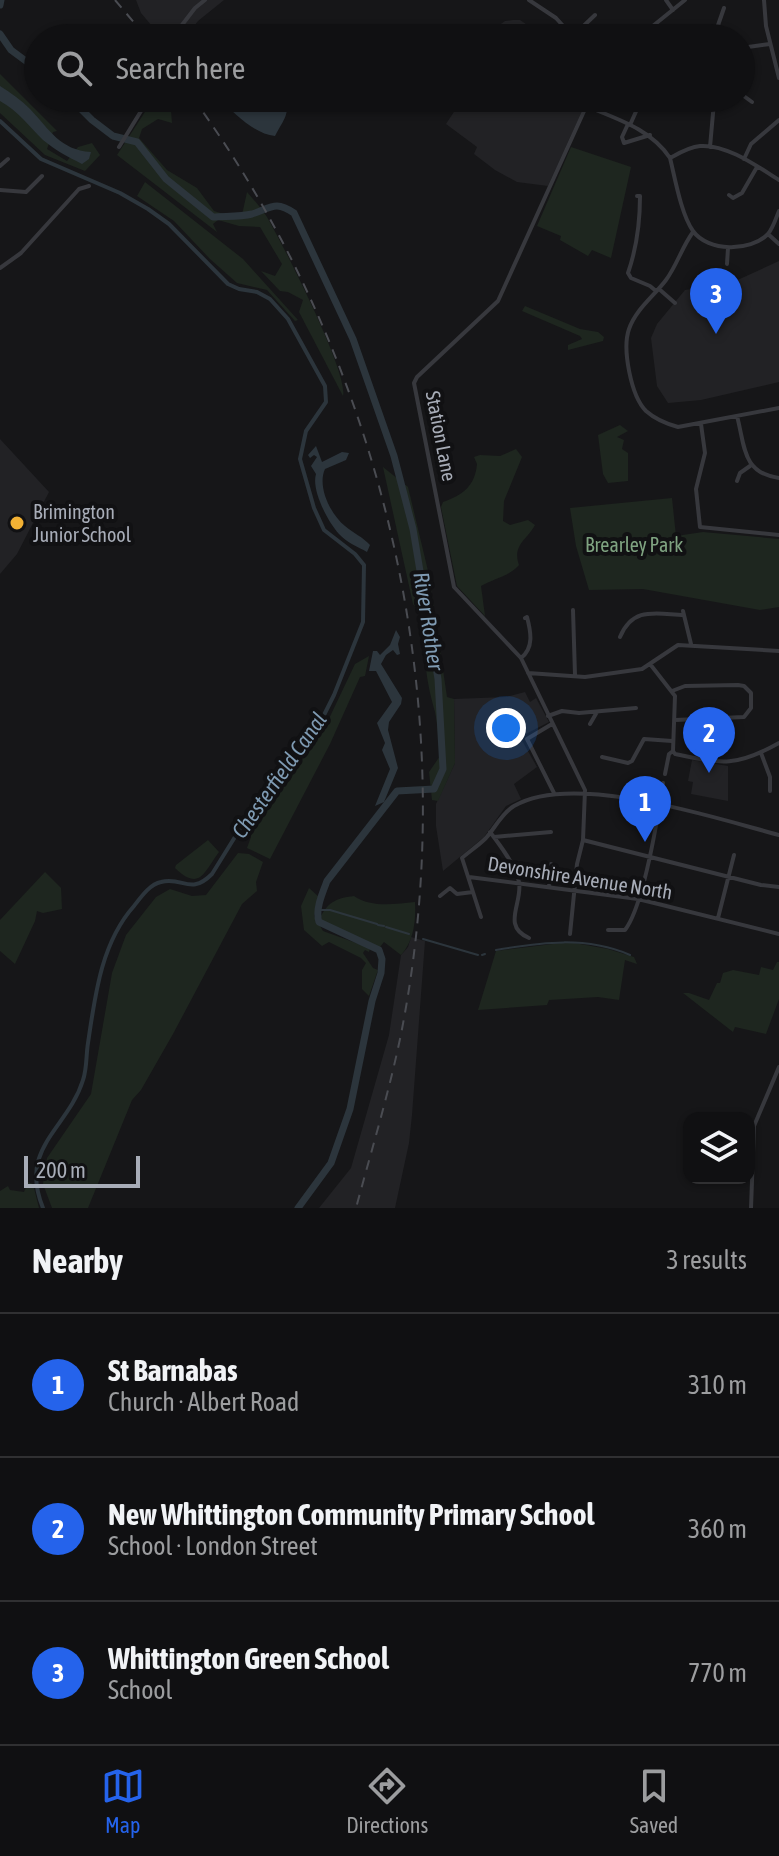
<!DOCTYPE html>
<meta charset="utf-8">
<style>
body{margin:0;font-family:"Asap Condensed",sans-serif;background:#1e1e20;color:#f1f3f6}
.controls{position:absolute;right:24px;bottom:24px;display:grid;overflow:hidden;border-radius:16px;box-shadow:0 2px 6px #0004}
.controls button{width:72px;height:72px;display:grid;place-items:center;padding:0;border:0;border-bottom:2px solid #303032;background:#101012;color:#f1f3f6;font:40px sans-serif}
.scale{position:absolute;left:24px;bottom:20px;width:116px;box-sizing:border-box;padding-left:8px;border:4px solid #a8adb8;border-top:0;font-size:22px;line-height:28px;white-space:nowrap;color:#a8adb8;-webkit-text-stroke:6px #111113;paint-order:stroke}
.you{position:absolute;left:506px;top:728px;width:28px;height:28px;margin:-20px;border:6px solid #fff;border-radius:50%;background:#1a73e8;box-shadow:0 0 0 12px #1a73e833}
.badge{display:grid;place-items:center;width:52px;height:52px;border-radius:50%;background:#2563eb;color:#fff;font-size:26px;font-weight:700}
.pin{position:absolute;translate:-50% -66px;filter:drop-shadow(0 2px 4px #0008)}
.pin::after{content:'';position:absolute;top:42px;width:28px;height:24px;background:inherit;clip-path:polygon(0 0,100% 0,50% 100%)}
.list{margin:0;padding:0;list-style:none}
h2{display:flex;justify-content:space-between;align-items:center;height:104px;margin:0;padding:0 32px;font-size:34px}
h2 small{font-size:26px;font-weight:400;color:#9c9d9f}
.list li{display:grid;grid-template-columns:52px 1fr auto;gap:24px;align-items:center;box-sizing:border-box;height:144px;padding:0 32px;border-top:2px solid #303032}
.list b{display:block;font-size:30px;white-space:nowrap}
.list p{margin:0;font-size:26px;white-space:nowrap;color:#9c9d9f}
.list em{font-size:26px;font-style:normal;color:#9c9d9f}
.icon{flex:none;width:44px;height:44px;fill:none;stroke:currentColor;stroke-width:2;stroke-linecap:round;stroke-linejoin:round}
.map{position:relative;flex:none;width:779px;height:1208px;overflow:hidden}
.search{position:absolute;background:#101012;box-shadow:0 2px 6px #0004;left:24px;right:24px;top:24px;height:88px;display:flex;align-items:center;gap:20px;box-sizing:border-box;padding:0 28px;border-radius:44px;color:#9c9d9f;font-size:30px}
.sheet{height:536px;background:#101012}
nav{display:flex;justify-content:space-around;align-items:center;box-sizing:border-box;height:112px;border-top:2px solid #303032;background:#101012;font-size:22px;color:#9c9d9f}
nav a{display:grid;justify-items:center;gap:4px}
nav .on{color:#2563eb}
.map>svg:first-child{display:block}
.built{fill:#222225}
.green{fill:#1e261f}
.water{fill:#2c353c}
.lines{fill:none;stroke-linecap:round;stroke-linejoin:round}
.stream{stroke:#2c353c;stroke-width:2}
.canal{stroke:#2c353c;stroke-width:4}
.river{stroke:#2c353c;stroke-width:7}
.minor{stroke:#37383d;stroke-width:4}
.rail{stroke:#4a4c52;stroke-width:2;stroke-dasharray:10 8;stroke-linecap:butt}
.poi-dot{fill:#f2b134;stroke:#111113;stroke-width:3}
.labels{text-anchor:middle;stroke-width:8;stroke-linejoin:round;paint-order:stroke}
.street-label{font-size:20px;fill:#a8adb8;stroke:#111113}
.poi-label{font-size:20px;fill:#a8adb8;stroke:#111113;text-anchor:start}
.park-label{font-size:20px;fill:#7fa381;stroke:#111113}
.water-label{font-size:22px;font-style:italic;fill:#7f9bb3;stroke:#111113}
</style>
<div class="map">
<svg width="779" height="1208" viewBox="0 0 779 1208">
<rect width="100%" height="100%" fill="#161618"/>
<path class="built" d="M 136,0 L 224,0 L 198,21 L 185,38 L 162,38 L 141,13 Z
M 513,20 L 520,20 L 546,38 L 482,38 L 505,21 Z
M 463,98 L 588,98 L 548,186 L 517,182 L 495,170 L 474,154 L 477,147 L 446,124 Z
M 779,261 L 779,382 L 701,400 L 668,403 L 657,386 L 651,338 L 657,324 L 685,290 L 731,283 Z
M 0,439 L 49,492 L 17,554 L 0,574 Z
M 525,692 L 530,702 L 536,698 L 549,722 L 520,737 L 537,767 L 514,784 L 521,799 L 506,806 L 484,837 L 443,871 L 436,826 L 436,804 L 455,763 L 454,699 L 506,697 Z
M 692,760 L 728,766 L 728,801 L 691,794 L 693,782 L 688,781 Z
M 411,937 L 425,941 L 412,1115 L 409,1143 L 395,1208 L 319,1208 L 351,1168 L 389,1035 L 401,955 L 408,947 Z"/>
<path class="green" d="M 0,74 L 57,131 L 53,132 L 47,149 L 67,161 L 78,147 L 92,143 L 100,155 L 85,171 L 45,155 L 0,113 Z
M 154,98 L 170,98 L 172,123 L 158,119 L 142,129 L 139,138 L 167,170 L 197,188 L 214,211 L 227,215 L 242,215 L 247,192 C 254,200 261,208 267,217 C 282,243 349,373 343,396 L 299,312 L 303,300 L 288,292 L 280,291 L 261,271 L 275,276 L 282,264 L 260,227 L 239,226 L 218,220 L 213,224 L 217,232 L 117,155 Z
M 571,147 L 631,167 L 611,258 L 592,250 L 588,256 L 560,240 L 561,236 L 537,226 Z
M 145,182 L 243,259 L 298,320 L 295,321 L 267,290 L 237,283 L 210,259 L 174,221 L 137,196 Z
M 525,306 L 580,329 L 598,332 L 604,337 L 603,341 L 568,350 L 568,345 L 582,339 L 580,336 L 522,311 Z
M 620,425 L 628,431 L 617,437 L 624,440 L 622,449 L 628,453 L 628,481 L 608,483 L 603,474 L 598,435 Z
M 516,449 L 522,457 L 504,501 L 503,521 L 510,525 L 528,520 L 535,525 C 527,540 512,545 519,565 C 510,576 493,579 481,586 L 485,616 L 457,586 L 441,507 L 443,502 C 463,495 475,486 477,464 L 474,457 L 480,455 L 500,456 Z
M 383,467 L 408,487 L 429,575 L 447,697 L 454,699 L 455,763 L 438,801 L 432,800 L 429,772 L 440,756 C 438,742 438,726 435,712 C 428,687 423,664 427,638 L 421,633 L 421,615 L 413,604 Z
M 672,498 L 676,536 L 703,532 L 779,539 L 779,607 L 760,610 L 643,589 L 589,590 L 576,546 L 570,508 Z
M 369,656 L 365,676 L 360,677 L 330,744 L 270,859 L 247,848 L 251,837 L 248,830 L 325,727 L 355,664 Z
M 208,840 L 219,852 C 204,872 200,892 175,868 L 176,865 Z
M 238,853 L 249,854 L 263,862 L 256,882 L 257,891 L 242,904 L 173,1034 L 141,1090 L 132,1100 L 88,1208 L 52,1208 L 43,1184 L 47,1158 L 91,1094 L 112,973 L 126,935 L 156,897 L 170,889 L 192,896 L 206,895 Z
M 45,872 L 61,888 L 62,909 L 43,913 L 37,911 L 35,921 L 15,964 L 0,951 L 0,920 Z
M 309,888 L 319,897 L 314,916 L 323,931 L 370,948 L 369,952 L 365,950 L 363,953 L 373,968 L 378,970 L 369,996 L 362,989 L 362,970 L 366,963 L 361,958 L 329,942 L 322,946 L 304,930 L 301,906 Z
M 354,896 C 371,908 395,904 415,902 C 416,920 414,941 401,955 L 384,942 L 380,947 L 323,924 L 321,916 C 329,901 338,898 354,896 Z
M 569,942 L 608,949 L 634,957 L 637,964 L 625,960 L 619,1000 L 598,997 L 549,1000 L 547,1005 L 478,1010 L 496,951 Z
M 777,962 L 779,962 L 779,999 L 766,1034 L 735,1027 L 733,1032 L 683,993 L 689,993 L 709,1000 L 717,983 L 720,983 L 723,973 L 733,970 L 759,975 L 761,967 L 773,970 Z
M 28,1182 L 33,1184 L 39,1208 L 0,1208 L 0,1191 L 8,1186 L 10,1190 L 24,1192 Z"/>
<path class="water" d="M 0,86 C 11,93 21,100 30,109 C 50,130 60,150 91,152 L 89,159 L 82,164 C 68,157 55,150 43,140 C 29,126 18,111 0,101 Z
M 219,98 L 282,98 C 294,110 281,123 275,136 C 254,134 234,113 219,98 Z
M 316,446 L 322,462 L 342,452 L 349,453 L 346,460 L 325,469 C 317,486 330,514 345,526 C 353,533 363,537 370,545 L 367,552 C 358,547 346,542 339,534 C 328,522 311,490 316,474 L 311,466 L 317,457 L 314,455 L 310,458 L 308,455 Z
M 396,630 L 400,637 L 398,644 L 400,654 L 397,655 L 393,650 L 386,655 L 381,664 L 402,698 L 401,704 L 389,722 L 388,730 L 398,768 L 384,802 L 375,806 L 390,769 L 382,750 L 385,743 L 377,723 L 392,702 L 376,671 L 369,671 L 373,651 L 377,651 L 380,655 L 390,645 Z"/>
<g class="lines">
<path class="stream" d="M 318,910 L 330,910 L 377,924
M 378,925 L 384,926
M 386,927 L 409,934
M 423,939 L 478,955
M 496,950 C 542,942 586,936 630,955
M 482,955 L 485,954"/>
<path class="canal" d="M 0,121 L 41,159 L 120,193 L 148,209 L 169,224 L 228,284 L 239,289 L 257,292 L 270,299 L 288,319 L 325,386 L 326,402 L 306,431 L 300,459 L 314,508 L 324,530 L 355,554 L 364,565 L 363,622 L 334,695 L 322,719 L 261,795 L 212,874 C 190,896 183,876 161,882 C 150,884 141,897 134,906 C 101,943 95,996 88,1043 C 86,1055 87,1069 83,1080 C 68,1129 18,1147 43,1208"/>
<path class="river" d="M 0,5 L 1,0
M 0,34 L 11,50 L 38,70
M 70,98 L 92,120 L 113,136 L 137,142 L 166,179 L 213,217 C 225,216 240,217 252,214 C 271,208 275,200 294,213 L 353,339 L 394,456 L 413,529 L 438,679 L 443,769 L 434,789 L 397,791 L 327,881 C 322,894 315,910 319,922 L 379,950 L 382,959 L 381,973 L 372,1001 L 350,1109 L 331,1163 L 298,1208"/>
<path class="minor" d="M 529,0 L 556,18 L 574,38
M 666,0 L 673,10
M 764,0 L 766,26 L 779,78
M 716,31 L 724,8
M 573,36 L 595,15
M 172,38 L 195,8 L 205,0
M 638,38 L 685,0
M 701,38 L 711,30 L 719,32 L 724,38
M 741,48 L 770,44
M 741,94 L 752,102
M 703,98 L 714,102 L 722,98
M 586,106 C 617,119 651,129 670,158 C 675,178 681,214 693,231 C 708,252 750,252 768,234 C 773,228 776,218 779,211
M 628,124 L 622,137 L 624,143 L 650,135
M 630,125 L 642,98
M 119,147 L 149,98
M 710,147 L 714,102
M 670,158 C 679,153 689,147 700,146 C 727,144 758,167 779,180
M 744,159 L 751,144 L 779,120
M 0,166 L 8,159
M 0,190 L 26,192 L 42,176
M 729,195 L 733,198 L 742,193 L 757,167
M 637,196 L 640,196 C 640,224 637,247 628,273 L 631,278 L 650,286 L 656,291
M 693,232 C 682,247 677,265 666,280 C 654,296 636,309 629,329 C 622,349 631,396 646,411 C 655,419 667,424 678,427 L 779,408
M 768,234 L 779,244
M 727,264 L 728,248
M 0,268 L 21,253 L 79,189 L 89,186
M 659,289 L 675,303
M 737,416 C 745,446 742,473 779,478
M 701,424 L 705,453 L 696,489 L 700,527 L 779,535
M 737,481 L 740,473 L 750,466
M 573,610 L 575,675
M 683,611 L 691,644
M 620,637 C 633,606 656,614 684,615
M 521,658 C 534,648 531,632 527,617 L 525,618
M 650,664 L 675,696 L 673,751 L 669,754 L 665,774
M 528,673 L 585,677 L 642,669 L 678,645 L 779,651
M 672,691 L 685,686 L 738,685 L 744,686 L 751,693 L 751,708 L 744,717 L 675,720
M 548,716 L 562,711 L 579,713 L 636,708
M 552,724 L 527,739 L 554,793
M 590,724 L 597,712
M 673,751 L 675,754 C 723,764 736,767 779,743
M 761,753 L 770,777 L 770,791
M 602,757 L 628,763 L 632,761 L 644,739 L 672,741
M 490,832 C 500,845 516,866 519,882 C 523,903 501,926 529,938
M 494,837 L 551,832
M 583,840 L 761,885 L 779,887
M 469,877 L 638,899 L 779,934
M 549,887 L 551,864
M 440,896 L 450,888 L 457,894 L 473,892
M 481,917 L 462,858 C 470,851 479,845 486,838 C 495,828 502,813 514,806 C 573,771 715,818 779,835
M 718,918 L 734,855
M 608,930 L 625,930 C 644,905 658,816 663,783
M 570,934 L 577,864 L 583,840 L 585,790 L 521,658 L 454,587 L 414,383 L 417,377 L 498,301 L 590,98
M 751,1208 L 754,1126 L 779,1067"/>
<path class="rail" d="M 115,0 L 147,38
M 193,98 C 387,365 466,714 400,1039 C 388,1096 371,1152 356,1208"/>
</g>
<circle class="poi-dot" cx="17" cy="523" r="8"/>
<g class="labels">
<g class="street-label">
<text transform="translate(441 436) rotate(79)" y="7">Station Lane</text>
<text transform="translate(580 878) rotate(9)" y="7">Devonshire Avenue North</text>
</g>
<g class="poi-label">
<text x="33" y="519">Brimington<tspan x="33" dy="23">Junior School</tspan></text>
</g>
<g class="park-label">
<text x="634" y="552">Brearley Park</text>
</g>
<g class="water-label">
<text transform="translate(429 621) rotate(81)" y="8">River Rother</text>
<text transform="translate(279 775) rotate(-55)" y="8">Chesterfield Canal</text>
</g>
</g>
</svg>
<div class="controls">
<button><svg class="icon" aria-label="layers" viewBox="0 0 24 24"><path d="M12 4l9 5-9 5-9-5zM3 14l9 5 9-5"/></svg></button>
</div>
<div class="scale">200 m</div>
<div class="you"></div>
<div class="pin badge" style="left:645px;top:842px">1</div>
<div class="pin badge" style="left:709px;top:773px">2</div>
<div class="pin badge" style="left:716px;top:334px">3</div>
<div class="search"><svg class="icon" aria-label="search" viewBox="0 0 24 24"><circle cx="10" cy="10" r="6"/><path d="M15 15l6 6"/></svg>Search here</div>
</div>
<section class="sheet">
<h2>Nearby<small>3 results</small></h2>
<ul class="list">
<li><span class="badge">1</span><div><b>St Barnabas</b><p>Church · Albert Road</p></div><em>310 m</em></li>
<li><span class="badge">2</span><div><b>New Whittington Community Primary School</b><p>School · London Street</p></div><em>360 m</em></li>
<li><span class="badge">3</span><div><b>Whittington Green School</b><p>School</p></div><em>770 m</em></li>
</ul>
</section>
<nav>
<a class="on"><svg class="icon" aria-label="map" viewBox="0 0 24 24"><path d="M3 6l6-2 6 2 6-2v14l-6 2-6-2-6 2zM9 4v14M15 6v14"/></svg>Map</a>
<a><svg class="icon" aria-label="directions" viewBox="0 0 24 24"><path d="M12 3l9 9-9 9-9-9zM9 14v-3h6M13 9l2 2-2 2"/></svg>Directions</a>
<a><svg class="icon" aria-label="saved" viewBox="0 0 24 24"><path d="M7 4h10v16l-5-4-5 4z"/></svg>Saved</a>
</nav>
